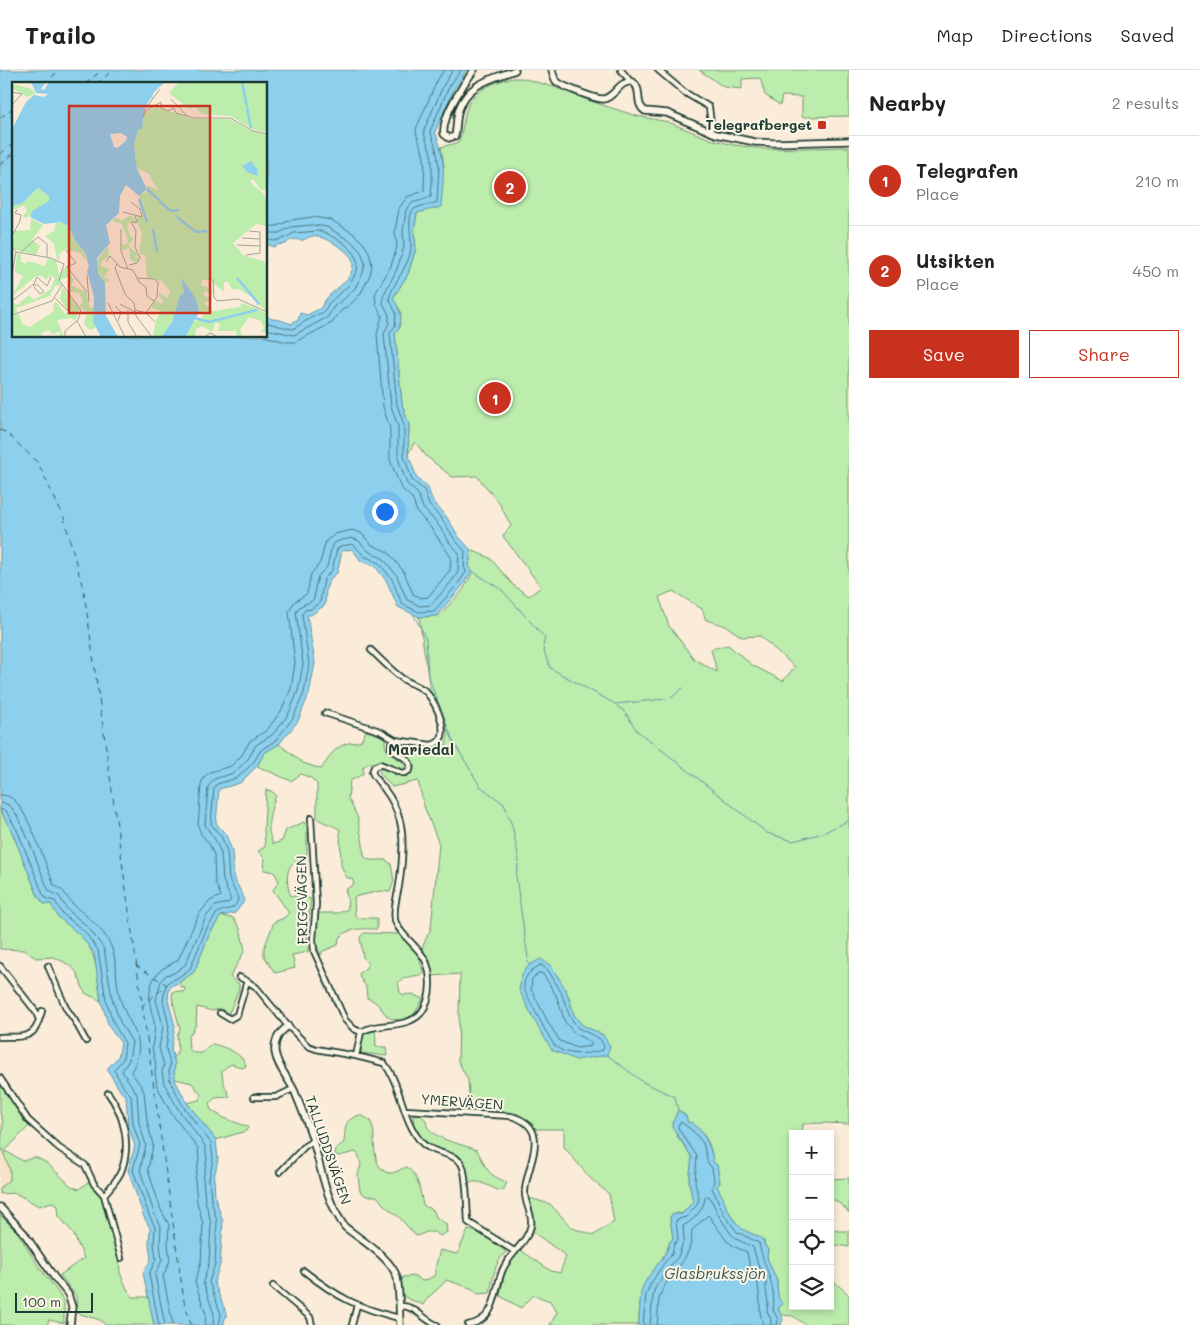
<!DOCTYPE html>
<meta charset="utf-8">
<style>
body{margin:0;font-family:Mali,sans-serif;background:#f2f2f2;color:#222}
.controls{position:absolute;right:15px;bottom:15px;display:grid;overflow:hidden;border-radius:0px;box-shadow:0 2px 8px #0003}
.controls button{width:45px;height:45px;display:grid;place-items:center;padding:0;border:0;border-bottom:1px solid #e0e0e0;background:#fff;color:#222;font:25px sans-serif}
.scale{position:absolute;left:15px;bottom:12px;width:78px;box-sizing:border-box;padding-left:5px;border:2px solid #1f3d34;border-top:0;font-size:14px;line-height:18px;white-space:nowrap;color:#1f3d34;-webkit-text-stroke:4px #fcf5e5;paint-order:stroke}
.you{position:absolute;left:384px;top:441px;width:18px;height:18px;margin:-12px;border:4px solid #fff;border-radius:50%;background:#1a73e8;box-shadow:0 0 0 8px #1a73e833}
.badge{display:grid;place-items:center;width:32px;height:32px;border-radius:50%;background:#c8321e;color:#fff;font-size:16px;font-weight:700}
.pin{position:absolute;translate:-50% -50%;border:2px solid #fff;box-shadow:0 1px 5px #0006}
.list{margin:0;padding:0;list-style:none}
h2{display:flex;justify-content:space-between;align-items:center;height:65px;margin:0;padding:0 20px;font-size:21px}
h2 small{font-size:16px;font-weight:400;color:#767676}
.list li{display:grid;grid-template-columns:32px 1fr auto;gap:15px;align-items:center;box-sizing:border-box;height:90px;padding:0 20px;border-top:1px solid #e0e0e0}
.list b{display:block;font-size:19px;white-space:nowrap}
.list p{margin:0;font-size:16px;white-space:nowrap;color:#767676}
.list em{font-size:16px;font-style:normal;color:#767676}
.actions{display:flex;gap:10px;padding:15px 20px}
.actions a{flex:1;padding:11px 0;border:1px solid #c8321e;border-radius:0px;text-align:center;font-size:18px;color:#c8321e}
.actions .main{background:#c8321e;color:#fff}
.icon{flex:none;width:28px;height:28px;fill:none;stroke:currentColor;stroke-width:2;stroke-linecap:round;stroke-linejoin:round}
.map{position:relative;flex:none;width:849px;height:1255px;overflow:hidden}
header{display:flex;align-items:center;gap:30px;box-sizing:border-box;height:70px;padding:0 25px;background:#fff;border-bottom:1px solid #e0e0e0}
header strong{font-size:24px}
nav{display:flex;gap:28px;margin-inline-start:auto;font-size:18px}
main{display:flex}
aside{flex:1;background:#fff}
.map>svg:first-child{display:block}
.built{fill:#f8e2c8}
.green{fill:#bcedad;stroke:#6e9570;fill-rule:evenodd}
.water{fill:#8dd0ee;stroke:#6195a4;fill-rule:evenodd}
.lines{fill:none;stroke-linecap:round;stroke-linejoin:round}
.shore{stroke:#4b787e;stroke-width:1}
.stream{stroke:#6195a4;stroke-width:1}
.ferry{stroke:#355a59;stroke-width:1;stroke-dasharray:6 5;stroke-linecap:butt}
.street-casing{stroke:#1f3d34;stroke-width:8}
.secondary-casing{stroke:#1f3d34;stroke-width:9}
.street{stroke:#fcf5e5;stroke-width:4.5}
.secondary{stroke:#fcf5e5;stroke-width:5.5}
.poi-dot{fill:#c8321e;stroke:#fcf5e5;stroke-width:2}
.labels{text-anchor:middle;stroke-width:4;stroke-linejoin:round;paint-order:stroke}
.poi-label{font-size:14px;font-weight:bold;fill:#1f3d34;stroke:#fcf5e5;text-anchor:end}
.street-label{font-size:14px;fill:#1f3d34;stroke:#fcf5e5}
.neighbourhood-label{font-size:15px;font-weight:bold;fill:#1f3d34;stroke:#fcf5e5}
.water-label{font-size:15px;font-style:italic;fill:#355a59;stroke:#fcf5e5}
.inset-river{fill:none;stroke:#8dd0ee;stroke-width:2.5}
.inset-road{fill:none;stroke:#a2a696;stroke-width:1}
.view{fill:#c8321e;fill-opacity:0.15;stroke:#c8321e;stroke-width:2.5}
.inset-edge{fill:none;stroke:#1f3d34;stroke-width:2.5}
</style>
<header>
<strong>Trailo</strong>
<nav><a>Map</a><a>Directions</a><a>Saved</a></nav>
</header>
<main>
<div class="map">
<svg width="849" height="1255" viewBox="0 0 849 1255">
<rect width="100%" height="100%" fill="#faecd8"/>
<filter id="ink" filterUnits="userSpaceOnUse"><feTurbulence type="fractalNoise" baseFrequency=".02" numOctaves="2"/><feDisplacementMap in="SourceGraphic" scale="10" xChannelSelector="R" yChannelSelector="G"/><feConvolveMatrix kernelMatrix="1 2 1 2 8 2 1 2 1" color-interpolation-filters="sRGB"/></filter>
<g filter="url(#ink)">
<path class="built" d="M 0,1043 L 3,1052 L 1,1076 L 10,1100 L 10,1109 L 0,1118 Z"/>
<path class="green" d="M 699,0 L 849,0 L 849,46 L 802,47 L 802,27 L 782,26 L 780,35 L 765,25 L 760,8 L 742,9 L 742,19 L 724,17 Z
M 514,8 L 522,8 L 554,17 L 596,33 L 637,46 L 668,52 L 710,69 L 734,75 L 765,79 L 849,77 L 849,1054 L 824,1053 L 803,1054 L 802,1064 L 793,1064 L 793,1236 L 830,1236 L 830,1208 L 849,1225 L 849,1255 L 806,1255 L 793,1246 L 782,1245 L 779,1242 L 777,1211 L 767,1188 L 768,1180 L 764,1174 L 764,1171 C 758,1165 751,1164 743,1160 C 734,1155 721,1126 717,1116 L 720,1113 L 717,1095 L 713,1092 C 712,1075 704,1059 688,1053 L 686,1046 L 680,1041 L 677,1042 L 673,1054 L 677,1066 L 692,1087 L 689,1112 L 693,1132 L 682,1144 L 678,1143 L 670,1147 L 673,1169 L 670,1171 C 666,1190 647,1204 642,1223 C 639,1233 640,1245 638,1255 L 550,1255 L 557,1242 L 550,1231 L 534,1225 L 521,1238 L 500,1226 L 505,1200 L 519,1179 L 551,1201 L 560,1203 L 566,1186 L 533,1162 L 535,1153 L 529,1128 L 550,1134 L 572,1158 L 594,1165 L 614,1152 L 609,1124 L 590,1108 L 564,1077 L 564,1059 L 536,1059 L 518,1044 L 470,1041 L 468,1010 L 458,991 L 460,904 L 433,906 L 430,891 L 422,878 L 431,858 L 439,774 L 424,736 L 418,711 L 392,717 L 379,702 L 381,698 C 394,701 405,714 414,697 L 413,692 L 395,680 L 394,676 L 398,673 L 436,676 L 446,675 L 448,663 L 430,620 L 419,547 L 439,546 L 463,520 L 473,502 L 469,496 L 471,480 L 490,488 L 514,516 L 529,526 L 541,517 L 503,466 L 511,456 L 499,433 L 477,406 L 452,407 L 426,386 L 415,372 L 408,384 L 409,355 L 402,334 L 395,263 L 400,258 L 401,242 L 393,228 L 408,204 L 416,178 L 414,162 L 417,143 L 444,96 L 441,77 L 457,73 L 459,70 C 464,59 463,46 468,35 C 476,19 497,10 514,8 ZM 673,521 L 702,539 L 706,550 L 726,556 L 742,567 L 760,566 L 795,597 L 783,611 L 752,595 L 728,575 L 711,579 L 717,602 L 694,589 L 669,556 L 659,527 ZM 557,905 L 569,927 L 574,945 L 582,955 L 603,965 L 527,935 Z
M 366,661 L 382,666 L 385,669 C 384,684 392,685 403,692 L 405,695 L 404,700 L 401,701 C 388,695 376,687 363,697 L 363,704 L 350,711 L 348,728 L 357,746 L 363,774 L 364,786 C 371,793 377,789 386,790 L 391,794 L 394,811 L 390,822 L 380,821 L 354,827 L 355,845 L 357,848 L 377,848 L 377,859 C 363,859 348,857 339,868 L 338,875 L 323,881 L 321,885 C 313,873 317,857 318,843 L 338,843 L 348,839 L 347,826 L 345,820 L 354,814 L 352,809 L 346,807 L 341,795 L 340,760 C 333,754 324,754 317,748 L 317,714 L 311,708 L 301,704 L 291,711 L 257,696 L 264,683 L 279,674 L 303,693 L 321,699 C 329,689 331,680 345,674 C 350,672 356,673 361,671 Z
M 266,720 L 271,721 L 276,725 C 270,742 265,757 273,774 L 282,771 L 286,760 L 304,752 L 307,757 L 307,788 C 302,789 296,790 292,794 C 285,801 287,818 291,826 L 304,827 L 311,829 L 307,869 L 308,882 L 292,885 L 295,898 L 275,903 L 264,886 L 264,878 L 274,852 L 284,848 L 289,843 L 273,820 L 279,811 L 274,802 L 264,800 L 265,789 L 258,781 L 265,777 L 264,758 Z
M 0,740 L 12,762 L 38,826 L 44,834 L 51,834 C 60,850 69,852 81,865 C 98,884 97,907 101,931 L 85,923 L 77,903 L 72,897 L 64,892 L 54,887 L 36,888 L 24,880 L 0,879 Z
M 221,846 L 233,848 L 240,858 L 245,880 L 230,907 L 239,914 L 239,919 L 229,943 L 225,944 L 218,939 L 213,941 L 197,937 L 196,955 L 188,968 L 189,979 L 194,983 L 202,983 L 212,974 C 223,976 244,984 246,996 L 243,998 L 232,994 L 226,997 L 222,1001 C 222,1011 226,1019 230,1027 L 215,1028 L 209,1034 L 211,1040 L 224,1048 L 248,1057 L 246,1061 L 216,1070 L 187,1033 L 199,1030 L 201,1025 L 192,1013 L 175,1009 C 173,1001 176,995 173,987 L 176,985 L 178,978 L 177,965 L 180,959 L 172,928 L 173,921 L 184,922 L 185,918 L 181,917 L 179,912 L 194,902 L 210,863 Z
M 364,863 L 399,864 L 419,887 L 424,904 L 404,908 L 398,912 L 400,922 L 403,925 L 412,924 L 423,929 L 413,946 C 380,959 388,934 367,928 L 366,917 L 359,906 L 360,902 L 365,899 L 368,894 L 363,887 L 360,867 Z
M 375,958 L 376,977 L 386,977 L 387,986 L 361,983 L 363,964 Z
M 0,1014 L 20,1045 L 29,1056 L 5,1081 L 23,1091 L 35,1087 L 47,1093 L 71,1116 L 79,1119 L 90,1111 L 102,1126 L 119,1190 L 120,1203 L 127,1219 L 133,1227 L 149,1227 L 154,1255 L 106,1255 L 100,1250 L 77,1243 L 76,1226 L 60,1205 L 84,1188 L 73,1163 L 59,1146 L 58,1136 L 52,1132 L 39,1136 L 15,1123 L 0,1124 L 0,1118 L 10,1109 L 10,1100 L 1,1076 L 3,1052 L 0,1043 Z
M 420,1044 L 426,1050 C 425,1069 464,1074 477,1080 C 487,1098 486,1105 507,1112 L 504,1119 L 500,1121 L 480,1112 L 467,1112 C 466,1105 467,1095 462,1089 C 457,1084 450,1083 444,1082 C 427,1077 414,1063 413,1045 Z
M 360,1045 L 370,1050 C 372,1055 374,1060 374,1065 C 374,1076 374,1100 389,1103 C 395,1104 401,1098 407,1097 C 419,1106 420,1121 423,1135 L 434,1141 L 436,1147 L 446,1154 L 447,1162 L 440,1166 L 434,1162 L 427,1162 L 416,1166 L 399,1147 L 384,1135 L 377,1126 L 366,1126 L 360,1121 L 358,1105 L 361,1094 L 358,1084 L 355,1082 L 339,1086 L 335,1085 L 336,1079 L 344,1072 C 346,1057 343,1050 360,1045 Z
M 849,1108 L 849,1143 L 844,1137 L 830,1127 L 830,1109 Z
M 0,1145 L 18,1163 L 39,1197 L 60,1225 L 64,1233 L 64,1253 L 49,1250 L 47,1255 L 0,1255 Z
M 830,1159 L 838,1161 L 849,1161 L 849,1177 L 837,1175 L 830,1178 Z
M 468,1160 C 478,1160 498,1175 506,1182 C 494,1192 493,1209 490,1223 L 478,1224 L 473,1219 L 446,1210 C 439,1220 429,1224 423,1235 C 416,1231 407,1230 401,1224 L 401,1213 L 403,1207 L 415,1206 L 422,1211 L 427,1210 L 435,1205 L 435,1199 L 440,1180 L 457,1184 Z"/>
<path class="water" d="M 0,0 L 467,0 L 454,19 L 435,62 C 447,90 443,108 441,137 L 417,143 L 414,162 L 416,178 L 408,204 L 393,228 C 400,239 405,252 395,263 L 402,334 L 409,355 L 408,384 L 417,408 L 428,418 L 433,432 L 446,446 L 459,467 L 471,480 L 469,496 L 472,501 L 461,518 L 436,546 L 419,547 L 398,537 L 387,512 L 375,496 L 361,491 L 352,479 L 342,481 L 337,503 L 329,510 L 326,519 L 325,535 L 311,545 L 307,545 L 315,593 L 309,624 L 298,651 L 279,674 L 264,683 L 257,696 L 240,713 L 219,719 L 216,753 L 226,765 L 232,781 L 234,808 L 244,828 L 243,833 L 235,843 L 221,846 L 210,863 L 194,902 L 178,913 L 173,915 L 169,919 L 168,930 L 175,956 L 171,979 L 175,994 L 174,1002 L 175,1010 L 187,1033 L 216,1070 L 218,1089 L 214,1108 L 215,1127 L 223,1152 L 220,1195 L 214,1212 L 227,1245 L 224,1251 L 224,1255 L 154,1255 L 143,1203 L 151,1189 L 149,1174 L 150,1158 L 144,1147 L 128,1100 L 135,1076 L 128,1055 L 126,1026 L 121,1022 L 107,999 L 118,987 L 121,973 L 109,957 L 101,931 L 94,883 L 81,866 L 58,847 L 51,834 L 44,834 L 38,826 L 12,762 L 0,740 ZM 14,14 L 266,14 L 266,174 L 275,177 L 277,175 L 286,174 C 293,166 296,171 303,170 C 306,169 309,166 314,166 C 323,166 352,181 353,192 C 355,213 326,221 321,238 L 307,245 L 300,243 L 298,251 L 294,251 L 292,254 C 288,253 284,251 280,250 C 273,248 270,251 266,244 L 266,266 L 14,266 Z
M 541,889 L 551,896 L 566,920 L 574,945 L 582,955 L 603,965 L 610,976 L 607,985 L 576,990 L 552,980 L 539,959 L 519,920 L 522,904 L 529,895 Z
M 678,1040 L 686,1046 L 688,1053 L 691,1052 C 694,1056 697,1057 700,1060 C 707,1070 712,1080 713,1092 L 717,1095 L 720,1113 L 717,1116 L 722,1126 L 723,1127 C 724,1135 736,1156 744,1160 C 751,1164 758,1165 764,1171 L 764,1174 L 768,1180 L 767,1188 L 777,1211 L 777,1218 L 779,1229 L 783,1234 L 778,1239 L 783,1249 L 781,1255 L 638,1255 C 641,1241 638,1224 645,1212 C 653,1198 667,1187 670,1171 L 673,1169 L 670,1147 L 672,1144 L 682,1144 L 693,1132 L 689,1112 L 692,1087 L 673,1058 L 672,1054 Z"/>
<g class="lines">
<path class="shore" d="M 266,163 L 279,163 L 291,157 L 312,155 L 327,157 L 352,172 L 361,182 L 365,193 L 363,203 L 355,218 L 344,229 L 334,236 L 328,247 L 294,265 L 266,259
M 266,169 L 274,171 L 283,169 L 294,163 L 319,161 L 326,163 L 344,173 L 355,184 L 358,193 L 357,201 L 349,215 L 329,233 L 324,242 C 312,246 303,253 293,259 C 287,258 270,254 266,252
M 264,266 L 286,272 L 295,272 L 332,253 L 341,241 L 352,233 L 361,223 L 370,205 L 372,195 L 369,182 L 364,174 L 353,163 L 331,150 L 313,147 L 291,150 L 277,156 L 266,156
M 0,725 C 5,725 10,726 14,730 C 29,743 46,796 54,815 C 67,822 64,825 73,834 C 86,847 103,857 111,876 C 118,892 115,912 120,928 C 129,961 150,966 131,1002 L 141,1016 L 144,1022 L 147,1051 L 153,1075 L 148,1100 L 161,1140 L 169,1155 L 168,1174 L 170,1191 L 163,1206 L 173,1255
M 0,733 C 4,733 8,734 11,737 C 25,754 39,799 49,821 L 59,826 L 67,839 L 89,858 L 104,879 L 112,928 L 120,952 L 132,972 L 129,990 L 122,1001 L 137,1024 L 139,1053 L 146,1075 L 140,1100 L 154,1143 L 161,1156 L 160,1174 L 162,1190 L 155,1205 L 165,1255
M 0,739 L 6,741 L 17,760 L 43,824 L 47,829 L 55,831 L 62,843 L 85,862 L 98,880 L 106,930 L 114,954 L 125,973 L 123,989 L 114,1000 L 124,1018 L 131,1025 L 133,1054 L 140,1075 L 133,1100 L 149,1145 L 155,1157 L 154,1174 L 156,1189 L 149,1204 L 159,1255
M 541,895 L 548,900 L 561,922 L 570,947 L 578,958 L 600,969 L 604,976 L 603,980 C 588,984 568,987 555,976 C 551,972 525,923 524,918 C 523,907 531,899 541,895 Z
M 540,903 L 543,904 L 556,925 L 565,952 L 575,964 L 591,972 L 591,976 L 577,978 L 560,971 L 549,954 L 531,919 L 532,909 Z
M 205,1255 L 206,1244 L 195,1212 L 201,1192 L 203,1154 L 197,1132 L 195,1110 L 199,1089 L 198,1078 L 171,1043 L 157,1016 L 155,1002 L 156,995 L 152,978 L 155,956 L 149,930 L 151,915 L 154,908 L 162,899 L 178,890 L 199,844 L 210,831 L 221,826 L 215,812 L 214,785 L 210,775 L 201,764 L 198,756 L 201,714 L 204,707 L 210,702 L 231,696 L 242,685 L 250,671 L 267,660 L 281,641 L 291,619 L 295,593 L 289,542 L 294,532 L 307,524 L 311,504 L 320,493 L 326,471 L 335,464 L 352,460 L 361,463 L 372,475 L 388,482 L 404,502 L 413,524 L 422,528 L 428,527 L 450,500 L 451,487 L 431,458 L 417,442 L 412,428 L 401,418 L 390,390 L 390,358 L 383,337 L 377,264 L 382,246 L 376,234 L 375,224 L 391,196 L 397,177 L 395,162 L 399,138 L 407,127 L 424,121 C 424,108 426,95 423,83 C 421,74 416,68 416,59 L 437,11 L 444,0
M 213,1255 L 214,1244 L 203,1212 L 209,1193 L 211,1153 L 205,1130 L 203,1109 L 207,1089 L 205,1076 L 178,1039 L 164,1013 L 162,1002 L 164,995 L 159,978 L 163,956 L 156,930 L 161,911 L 166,905 L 174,903 L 185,895 L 206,847 L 215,836 L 228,833 L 231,830 L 223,810 L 221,783 L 216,771 L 205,755 L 208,717 L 214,709 L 234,703 L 248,689 L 256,675 L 272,665 L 288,645 L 298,621 L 303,594 L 296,542 C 300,533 308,535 314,529 L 315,518 L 318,506 L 327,497 L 332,475 L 338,471 L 352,468 L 359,471 L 368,481 L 384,489 L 397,506 L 407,530 L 420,536 L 431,535 L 452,511 L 458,502 L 459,483 L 450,473 L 437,453 L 423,438 L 418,424 L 407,414 L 398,388 L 398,356 L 391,336 L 384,264 L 389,253 L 389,245 L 383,233 L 383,226 L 397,199 L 404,177 L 403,162 L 406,140 L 412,133 L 431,127 C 432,112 433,97 431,83 C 429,75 424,68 424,60 L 444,14 L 453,0
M 219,1255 L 221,1244 L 209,1212 L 215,1194 L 217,1152 L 211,1129 L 209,1109 L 213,1089 L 211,1073 L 183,1036 L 170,1011 L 169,1002 L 170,994 L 166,978 L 169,956 L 163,930 L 166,915 L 170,911 L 177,908 L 190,899 L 206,860 L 217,843 C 226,838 236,841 238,828 L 229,809 L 227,782 L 222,768 L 211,754 L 214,718 L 217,714 L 237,708 L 253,693 L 261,680 L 276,670 L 293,648 L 304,623 L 309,594 L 302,544 L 305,540 L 311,539 L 320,532 L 324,509 L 332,500 L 337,479 L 341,476 L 353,474 L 364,486 L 379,493 L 392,509 L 402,534 L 419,542 L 434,541 L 457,515 L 466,502 L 464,496 L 465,481 L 455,470 L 442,449 L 429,435 L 424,420 L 412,410 L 404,386 L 404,355 L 397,335 L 390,263 L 395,256 L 396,243 L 389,228 C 394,211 409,197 411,178 C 412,169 406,145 414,139 C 420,135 430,136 437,132 L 439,96 L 436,78 L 430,61 L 449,17 L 461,0
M 643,1255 L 646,1225 L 650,1215 L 664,1193 L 672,1184 L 674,1174 L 678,1170 L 676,1150 L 686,1147 L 697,1135 L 699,1129 L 695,1112 L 697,1086 L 679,1060 L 678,1055 L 681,1052 L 693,1061 L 703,1073 L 708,1093 L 712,1098 L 714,1110 L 712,1118 L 724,1144 L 737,1162 L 759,1173 C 763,1195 777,1216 773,1240 L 778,1249 L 777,1255
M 650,1255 L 653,1226 L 655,1218 L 669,1197 L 678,1187 L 684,1169 L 683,1156 C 694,1150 704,1140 705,1127 L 707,1126 L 710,1127 L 719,1146 L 731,1164 L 738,1170 L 753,1177 L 757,1191 L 766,1213 L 766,1220 L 768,1233 L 767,1241 L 771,1250 L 771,1255
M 657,1255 C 659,1245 657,1232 661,1223 C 672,1198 692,1192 692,1160 L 708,1145 L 727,1171 L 735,1177 L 747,1182 L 749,1193 L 758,1214 L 760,1232 L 760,1242 L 763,1255"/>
<path class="stream" d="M 472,501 L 502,520 L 545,568 L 543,576
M 414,546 L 423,562
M 423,563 L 426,569 L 428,606 L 453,671 L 471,701
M 543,578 L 550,598 L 615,634 L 666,629
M 671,628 L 683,618
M 617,636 L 625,642 L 637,661 L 652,672
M 653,673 L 767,763 L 793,771 L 823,763 L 835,757
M 472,703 L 480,716 L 504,734 L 507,741
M 507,744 L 512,755 L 519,790 L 516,807 L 528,888
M 838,756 L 849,750
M 528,891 L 529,895
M 607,985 L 643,1012 L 675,1027 L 678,1040"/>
<path class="ferry" d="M 43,14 L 60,0
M 85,14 L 102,0
M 97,14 L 113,0
M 0,48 L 14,37
M 0,84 L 14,73
M 0,95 L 14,83
M 0,360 L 7,363 L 38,393 L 64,448 L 84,522 L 184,1231 L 191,1255
M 135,895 L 167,915 L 142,936"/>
<defs>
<path id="street" d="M 621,0 L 630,11
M 658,0 L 684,22 L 709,37 L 712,63
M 325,643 L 380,661 L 395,670 L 431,675 C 455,671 436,633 427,623 C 421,616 411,614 403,609 C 392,601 381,590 371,580
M 311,748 L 316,834 L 313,869 L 314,881 L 345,950 L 354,959 L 361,962 L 356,986
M 0,896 L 36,942 L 39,950 C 34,971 17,966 0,967
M 48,896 L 66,938 L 75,951 L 86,971
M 239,907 L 247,911
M 220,943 L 230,949 L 237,945 L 247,911 L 256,917 L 288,956 L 308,976 L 316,979 L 356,986 L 384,993 C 402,1016 402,1051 422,1073 C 432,1084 457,1083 462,1095 C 467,1104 467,1140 468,1152 L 514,1181
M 39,950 L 42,941
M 361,962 C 379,951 406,960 421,943 C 427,935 430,924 430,914 C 430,889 421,883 405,866 C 401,861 396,856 395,850 C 393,838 397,827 399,816 C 402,796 405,771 400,751 C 397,740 392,729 385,720 C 381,714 375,709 372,702 L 374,697 L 380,694 L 402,703 L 405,703 L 410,700 C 413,688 398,686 391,678 L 391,673 L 395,670
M 0,1008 L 28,1050 L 59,1078 L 85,1095 L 94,1114 L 104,1125
M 108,1023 C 124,1044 131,1074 122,1099 C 119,1109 110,1117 104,1125 L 121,1188
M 254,1027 L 276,1027 L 293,1019
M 405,1040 L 511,1046 C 554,1058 526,1095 525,1121 C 524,1133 533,1144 531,1155 C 528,1171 511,1183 504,1197 C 493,1217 500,1249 468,1255
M 280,1102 L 305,1076 L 313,1071
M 304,1201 C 337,1227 358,1238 399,1248
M 273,1216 L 310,1247 L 312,1255
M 399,1239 L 402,1236 C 415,1236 425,1251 437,1255
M 352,1255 L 357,1235"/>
<path id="secondary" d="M 474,0 C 464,13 441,47 444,64 L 449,68 L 455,66 C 457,57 456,48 459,39 C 469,12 493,9 515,0
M 552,0 C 553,4 554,8 556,11 C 561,16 597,30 604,29 C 616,26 619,10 633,12 C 643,20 634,33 645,41 L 667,43 L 716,64 L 755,72 L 774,73 L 849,71
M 288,956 C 279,963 274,970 275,982 C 277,996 288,1008 294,1020 C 301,1037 309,1056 314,1074 C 322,1103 327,1133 345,1157 C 361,1170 392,1188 397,1208 C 400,1223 399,1240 400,1255
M 0,1137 L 24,1163 L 54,1207 L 68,1224 L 72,1237 L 70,1255"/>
</defs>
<use href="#street" class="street-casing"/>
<use href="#secondary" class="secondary-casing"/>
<use href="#street" class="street"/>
<use href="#secondary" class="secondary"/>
</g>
</g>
<rect class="poi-dot" x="817" y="50" width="10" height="10" rx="2.5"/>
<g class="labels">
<g class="poi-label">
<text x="812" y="60">Telegrafberget</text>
</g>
<g class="street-label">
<text transform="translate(302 830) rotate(-91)" y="5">FRIGGVÄGEN</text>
<text transform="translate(462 1032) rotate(4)" y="5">YMERVÄGEN</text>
<text transform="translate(328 1080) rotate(71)" y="5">TALLUDDSVÄGEN</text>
</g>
<g class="neighbourhood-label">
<text x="421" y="685">Mariedal</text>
</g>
<g class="water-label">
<text x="715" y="1209">Glasbrukssjön</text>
</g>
</g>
<g transform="translate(12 12)">
<rect width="255" height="255" fill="#faecd8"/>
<path d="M 167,0 L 255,0 L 255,51 L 240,47 L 218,34 L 190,32 L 183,25 L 177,27 L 157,11 ZM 0,2 L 20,7 L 23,12 L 15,15 L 0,6 ZM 144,25 L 181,37 L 217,37 L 239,49 L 255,53 L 255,109 L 248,107 L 241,97 L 238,100 L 252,112 L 255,120 L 255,144 L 244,142 L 221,161 L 231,173 L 251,179 L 255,183 L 255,230 L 248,223 L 243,224 L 247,220 L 229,208 L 220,207 L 216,200 L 212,200 L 212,210 L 198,198 L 190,198 L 189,204 L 200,206 L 201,213 L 192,209 L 192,214 L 201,217 L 192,221 L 201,229 L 228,225 L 230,221 L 255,231 L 255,251 L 249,250 L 252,246 L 249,239 L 237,235 L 228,248 L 230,255 L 225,255 L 224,249 L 206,249 L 208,243 L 204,240 L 200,250 L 190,244 L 184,247 L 183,255 L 173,255 L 180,240 L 189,237 L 192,232 L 186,229 L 184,217 L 169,196 L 172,211 L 168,213 L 162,236 L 149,255 L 141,255 L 144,238 L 149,229 L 140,226 L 141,222 L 143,218 L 150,222 L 151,220 L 145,210 L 155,216 L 158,209 L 150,199 L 135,196 L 133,173 L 129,173 L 127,169 L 130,152 L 126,141 L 122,142 L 120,138 L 115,143 L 118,154 L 122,157 L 116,163 L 127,173 L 123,174 L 127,177 L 123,181 L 118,177 L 117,166 L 110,169 L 110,163 L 115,162 L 116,158 L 110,142 L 100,139 L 104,135 L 110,139 L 118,133 L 125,140 L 123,135 L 131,133 L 127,114 L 134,110 L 135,103 L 147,109 L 136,91 L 125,87 L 122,62 L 126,48 L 130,46 L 130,37 L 136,29 ZM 239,79 L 245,87 L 246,94 L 230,84 ZM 26,106 L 37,114 L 37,119 L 14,136 L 11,134 L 15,129 L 12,123 L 3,128 L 0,123 L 14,117 ZM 19,137 L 31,143 L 20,158 L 28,164 L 24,173 L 4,168 L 0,163 L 3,149 L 18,148 ZM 49,140 L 57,145 L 64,160 L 73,170 L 74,178 L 68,171 L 54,167 L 47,172 L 48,178 L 45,177 L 42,162 L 33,154 L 42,149 L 44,141 ZM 96,164 L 97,175 L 90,179 L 88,184 L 98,187 L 92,195 L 98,198 L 93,201 L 86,190 L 86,177 ZM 5,171 L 9,172 L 9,180 L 14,182 L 16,179 L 33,184 L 36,176 L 44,178 L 49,203 L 43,204 L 38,213 L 41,216 L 38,214 L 4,226 L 5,230 L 0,232 L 0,220 L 5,223 L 17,213 L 22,218 L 38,208 L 43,196 L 39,193 L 34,198 L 30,194 L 24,194 L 0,214 L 11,194 L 3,190 ZM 54,185 L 62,198 L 59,203 L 74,210 L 78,225 L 82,226 L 81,240 L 85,245 L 78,248 L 72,242 L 75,231 L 67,223 L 71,220 L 67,211 L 56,209 L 59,206 L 57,195 L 48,198 L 48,191 ZM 50,205 L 68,227 L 63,239 L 60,236 L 45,238 L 52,255 L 47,254 L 49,249 L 41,252 L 36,248 L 29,251 L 31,255 L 0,255 L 2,233 L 7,232 L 10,242 L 18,245 L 42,229 L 41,222 L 44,220 L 53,232 L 57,230 L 48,217 Z" fill="#bcedad" fill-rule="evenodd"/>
<path d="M 19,0 L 34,0 L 29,7 L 32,8 L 37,0 L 153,0 L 143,9 L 132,27 L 130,47 L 126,48 L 122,62 L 125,87 L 135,107 L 127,114 L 114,103 L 108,114 L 107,131 L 94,143 L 98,161 L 85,176 L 86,191 L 93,201 L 94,234 L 106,255 L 89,255 L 81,240 L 82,215 L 75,189 L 77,185 L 73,170 L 64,160 L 57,145 L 49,140 L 32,142 L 18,135 L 20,129 L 37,119 L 37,114 L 26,106 L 9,122 L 0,123 L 0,47 L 14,20 L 22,13 L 32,15 L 36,12 L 24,11 ZM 109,51 L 115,55 L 114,59 L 105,66 L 102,65 L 98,52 ZM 239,79 L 245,87 L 246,94 L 235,90 L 230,84 ZM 169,195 L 184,217 L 187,230 L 173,255 L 149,255 L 160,240 L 168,213 L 172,211 Z" fill="#8dd0ee" fill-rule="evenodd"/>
<path class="inset-river" d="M 106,0 L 139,14 L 135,0M 230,0 L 235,25M 235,26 L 239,46M 0,66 L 83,0M 0,77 L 98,0M 9,78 L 53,81 L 64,89 L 71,110 L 88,227 L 98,255M 0,85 L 103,0M 0,88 L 105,0M 135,107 L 147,118M 127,117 L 135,140M 147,119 L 159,129 L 167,128M 165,135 L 184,150 L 195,149M 141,147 L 145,170M 225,196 L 247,222M 183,236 L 197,240 L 245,228"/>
<path class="inset-road" d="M 148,7 L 133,27 L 131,35 L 135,28 L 149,20 L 149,26 L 156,29 L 162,26 L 164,31 L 182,36 L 218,36 L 241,49 L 255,52M 0,10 L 10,12 L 0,23M 159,17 L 175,34M 111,130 L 130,135 L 128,127 L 119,120M 109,147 L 109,169 L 116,187M 0,154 L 8,139 L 9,133 L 3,131 L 5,128M 230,156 L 248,157M 225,163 L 248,164M 0,164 L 4,170 L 39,176 L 52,182 L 47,198 L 69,228 L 66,238 L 53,249 L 53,255M 54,168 L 64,181 L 54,185M 9,170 L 26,155 L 35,162 L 35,175M 234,173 L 248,171 L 248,150 L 237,149M 94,180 L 98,174 L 108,185 L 121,188 L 127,200 L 134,205 L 135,214 L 142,219M 105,182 L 103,186 L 113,212 L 122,221 L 124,234 L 140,255M 117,183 L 125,181 L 128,176 L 123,165 L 124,149 L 119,140 L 125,140 L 123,134M 55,185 L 75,210M 0,193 L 4,170M 75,193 L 77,220M 125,196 L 142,197 L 146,200 L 145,215 L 134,231M 201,197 L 202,215 L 205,219 L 226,217 L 255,230M 21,203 L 26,203 L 32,210 L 28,212 L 22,205M 43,216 L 56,229M 0,219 L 22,202 L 25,195 L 35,204 L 39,195M 96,221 L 113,255M 108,222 L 123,230M 103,224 L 109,230 L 106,239M 116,228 L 116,240 L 125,255M 123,228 L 134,231 L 143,240M 0,233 L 40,219 L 50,203M 65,239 L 74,255M 192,255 L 198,251 L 206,255"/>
<path class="view" d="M 57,24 L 198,24 L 198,231 L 57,231 Z"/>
<rect width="255" height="255" class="inset-edge"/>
</g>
</svg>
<div class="controls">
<button>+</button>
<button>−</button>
<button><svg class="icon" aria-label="locate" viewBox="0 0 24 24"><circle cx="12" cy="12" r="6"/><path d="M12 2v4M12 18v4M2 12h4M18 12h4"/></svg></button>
<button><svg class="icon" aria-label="layers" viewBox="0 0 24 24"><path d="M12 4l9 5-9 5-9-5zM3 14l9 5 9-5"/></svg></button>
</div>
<div class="scale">100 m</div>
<div class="you"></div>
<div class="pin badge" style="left:495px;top:328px">1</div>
<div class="pin badge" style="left:510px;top:117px">2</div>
</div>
<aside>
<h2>Nearby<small>2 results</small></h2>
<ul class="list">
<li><span class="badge">1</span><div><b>Telegrafen</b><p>Place</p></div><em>210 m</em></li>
<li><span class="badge">2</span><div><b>Utsikten</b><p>Place</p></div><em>450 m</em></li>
</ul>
<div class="actions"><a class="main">Save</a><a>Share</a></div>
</aside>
</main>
